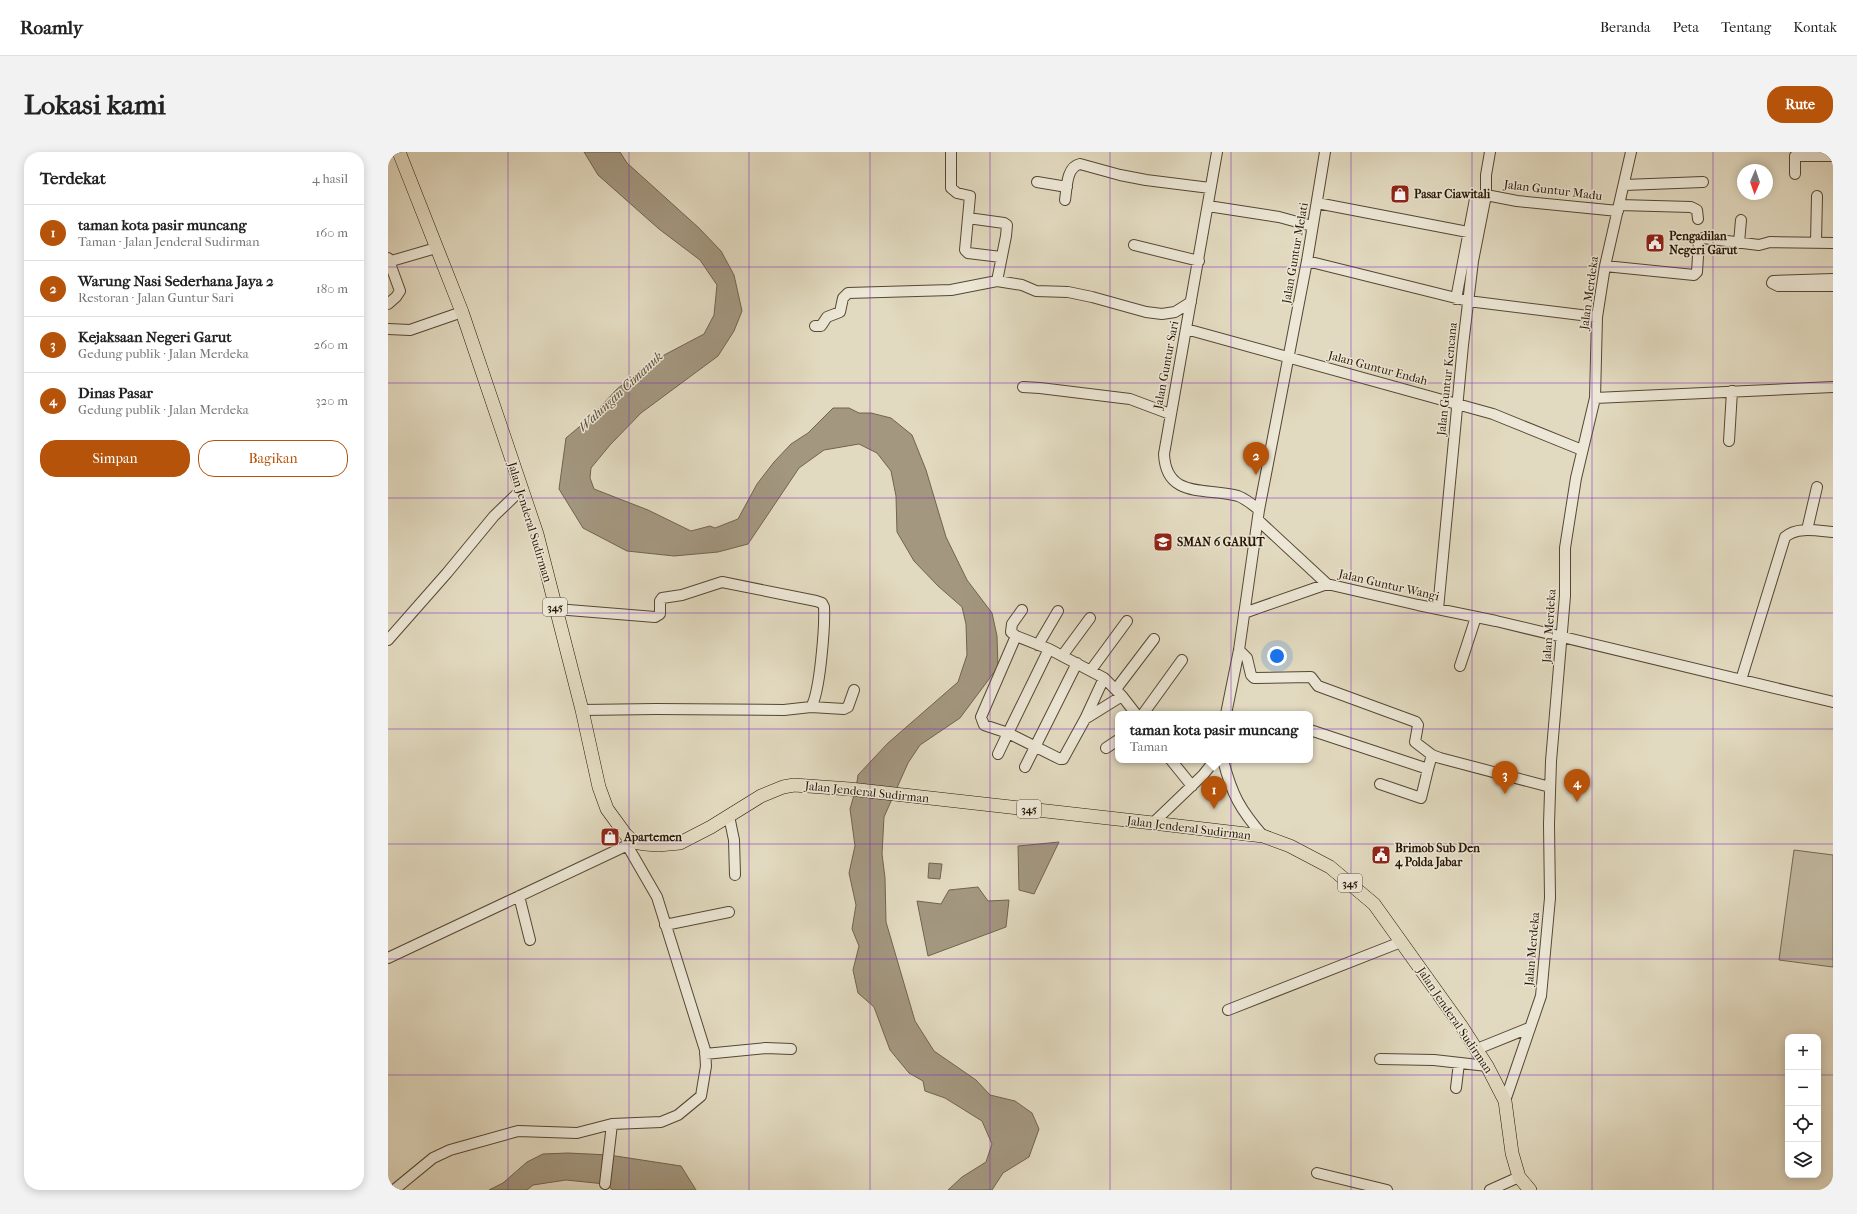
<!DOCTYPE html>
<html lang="id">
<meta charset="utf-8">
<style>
body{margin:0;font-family:"IM FELL French Canon",serif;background:#f2f2f2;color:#222}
.controls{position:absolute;right:12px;bottom:12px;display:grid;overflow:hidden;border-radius:8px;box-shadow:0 2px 10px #0003}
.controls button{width:36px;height:36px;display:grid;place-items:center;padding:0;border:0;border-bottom:1px solid #e0e0e0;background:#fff;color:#222;font:20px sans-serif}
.compass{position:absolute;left:1349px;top:12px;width:36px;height:36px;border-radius:50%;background:#fff;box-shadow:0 2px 10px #0003;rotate:182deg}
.you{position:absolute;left:889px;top:504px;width:14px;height:14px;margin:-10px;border:3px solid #fff;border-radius:50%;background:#1a73e8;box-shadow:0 0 0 6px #1a73e833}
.badge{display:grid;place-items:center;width:26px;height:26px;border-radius:50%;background:#b45309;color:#fff;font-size:13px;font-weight:700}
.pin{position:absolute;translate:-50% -33px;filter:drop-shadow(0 1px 2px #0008)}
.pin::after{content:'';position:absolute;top:21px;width:14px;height:12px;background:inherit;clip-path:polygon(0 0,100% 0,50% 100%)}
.popup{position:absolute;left:727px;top:559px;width:198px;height:52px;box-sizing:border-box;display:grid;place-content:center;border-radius:8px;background:#fff;filter:drop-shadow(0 1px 3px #0005);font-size:13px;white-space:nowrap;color:#767676}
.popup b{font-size:15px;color:#222}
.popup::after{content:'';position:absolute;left:50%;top:100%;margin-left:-8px;border:8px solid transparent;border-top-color:#fff}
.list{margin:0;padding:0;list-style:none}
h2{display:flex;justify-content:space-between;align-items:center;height:52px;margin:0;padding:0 16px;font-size:17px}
h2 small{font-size:13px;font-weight:400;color:#767676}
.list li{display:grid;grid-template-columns:26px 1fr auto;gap:12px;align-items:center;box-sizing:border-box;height:56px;padding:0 16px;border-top:1px solid #e0e0e0}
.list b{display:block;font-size:15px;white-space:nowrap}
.list p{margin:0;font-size:13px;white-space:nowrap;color:#767676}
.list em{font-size:13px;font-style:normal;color:#767676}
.actions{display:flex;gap:8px;padding:12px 16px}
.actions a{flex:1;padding:9px 0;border:1px solid #b45309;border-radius:16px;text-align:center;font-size:14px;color:#b45309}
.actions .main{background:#b45309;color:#fff}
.icon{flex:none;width:22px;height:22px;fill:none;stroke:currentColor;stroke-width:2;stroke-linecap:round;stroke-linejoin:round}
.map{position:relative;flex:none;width:1445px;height:1038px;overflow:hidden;border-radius:16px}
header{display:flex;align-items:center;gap:24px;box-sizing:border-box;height:56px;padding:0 20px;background:#fff;border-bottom:1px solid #e0e0e0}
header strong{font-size:19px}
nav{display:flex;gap:22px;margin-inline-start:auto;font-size:14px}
.intro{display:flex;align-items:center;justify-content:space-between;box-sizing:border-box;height:96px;padding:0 24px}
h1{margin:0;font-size:28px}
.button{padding:10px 18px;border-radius:16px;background:#b45309;color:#fff;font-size:14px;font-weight:700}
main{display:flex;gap:24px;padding:0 24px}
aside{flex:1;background:#fff;border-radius:16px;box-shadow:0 2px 10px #0003}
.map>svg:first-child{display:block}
.green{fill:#c2b9a0;stroke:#756852}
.water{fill:#a39780;stroke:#72634e}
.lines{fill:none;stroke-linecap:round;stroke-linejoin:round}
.minor-casing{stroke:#564733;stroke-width:12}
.major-casing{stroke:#281604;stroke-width:14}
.minor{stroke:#ece7d6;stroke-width:10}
.major{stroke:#e2dac0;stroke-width:13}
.grid{fill:none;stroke:#7b2cbf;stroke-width:1;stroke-opacity:0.55}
.labels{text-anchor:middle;stroke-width:3;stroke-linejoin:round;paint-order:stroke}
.shield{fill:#ece7d6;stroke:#635543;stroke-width:1}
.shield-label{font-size:11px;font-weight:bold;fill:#281604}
.street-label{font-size:12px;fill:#281604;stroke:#ece7d6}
.poi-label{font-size:12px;font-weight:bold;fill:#281604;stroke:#ece7d6;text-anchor:start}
.water-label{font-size:13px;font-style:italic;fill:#594a36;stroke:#ece7d6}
</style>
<header>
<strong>Roamly</strong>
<nav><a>Beranda</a><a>Peta</a><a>Tentang</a><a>Kontak</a></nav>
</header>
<div class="intro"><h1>Lokasi kami</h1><a class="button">Rute</a></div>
<main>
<aside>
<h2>Terdekat<small>4 hasil</small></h2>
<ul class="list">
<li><span class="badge">1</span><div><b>taman kota pasir muncang</b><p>Taman · Jalan Jenderal Sudirman</p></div><em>160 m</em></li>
<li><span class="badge">2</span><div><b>Warung Nasi Sederhana Jaya 2</b><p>Restoran · Jalan Guntur Sari</p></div><em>180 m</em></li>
<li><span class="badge">3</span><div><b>Kejaksaan Negeri Garut</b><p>Gedung publik · Jalan Merdeka</p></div><em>260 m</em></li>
<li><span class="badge">4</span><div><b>Dinas Pasar</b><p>Gedung publik · Jalan Merdeka</p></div><em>320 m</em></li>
</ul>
<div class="actions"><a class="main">Simpan</a><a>Bagikan</a></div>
</aside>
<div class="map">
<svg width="1445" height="1038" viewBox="0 0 1445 1038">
<rect width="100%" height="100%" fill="#e2dac0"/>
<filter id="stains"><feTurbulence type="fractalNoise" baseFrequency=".005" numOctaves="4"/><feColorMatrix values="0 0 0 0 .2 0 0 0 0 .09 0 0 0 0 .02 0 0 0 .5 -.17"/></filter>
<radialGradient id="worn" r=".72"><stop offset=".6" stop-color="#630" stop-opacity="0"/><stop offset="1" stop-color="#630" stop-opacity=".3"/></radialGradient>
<path class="green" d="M 1406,698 L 1445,703 L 1445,815 L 1391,808 Z"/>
<path class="water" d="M 196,0 L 232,0 L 239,11 L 311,76 L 333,99 L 346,123 L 354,159 L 346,179 L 330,204 L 253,261 L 222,293 L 203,316 L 202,326 L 206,337 L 260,358 L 303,379 L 322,374 L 327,376 L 350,367 L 369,332 L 386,310 L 403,292 L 420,281 L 445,256 L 461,256 L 471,261 L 483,261 L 503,266 L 524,283 L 538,318 L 558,385 L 579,428 L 604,461 L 609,484 L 610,515 L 572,566 L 532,593 L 520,611 L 496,665 L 494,702 L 497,726 L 498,770 L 527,869 L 546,899 L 588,928 L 602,943 L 627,949 L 644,961 L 651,977 L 641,1005 L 615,1021 L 604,1038 L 560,1038 L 574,1025 L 598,1010 L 604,992 L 594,969 L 557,946 L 537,939 L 535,929 L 521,921 L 502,898 L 486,855 L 470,841 L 465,818 L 471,794 L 464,777 L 468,753 L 461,721 L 467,694 L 462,657 L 468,636 L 470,623 L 500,591 L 570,530 L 579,503 L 578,472 L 574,455 L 550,434 L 526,409 L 509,380 L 508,344 L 503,319 L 489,301 L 471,292 L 436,298 L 411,316 L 360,392 L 330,400 L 286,404 L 239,399 L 195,376 L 171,337 L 178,286 L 203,265 L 229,237 L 263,210 L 316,182 L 326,163 L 329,133 L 312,108 L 271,77 L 210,23 Z
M 671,690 L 646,742 L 631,738 L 630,694 Z
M 541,711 L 554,712 L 552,727 L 540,726 Z
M 590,735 L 600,749 L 621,748 L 618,775 L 540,804 L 529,749 L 553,752 L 561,738 Z
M 180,1001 L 221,1003 L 293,1014 L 308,1038 L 225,1038 L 217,1032 L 178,1028 L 145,1033 L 139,1038 L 101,1038 L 115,1031 L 139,1010 L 155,1002 Z"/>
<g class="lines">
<defs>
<path id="minor" d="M 563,0 L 563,36 L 569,41 L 582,44 L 577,98 L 580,101 L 613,105
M 829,0 L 776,302 C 778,348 820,335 850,344 C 858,347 864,352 871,358 L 851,498 L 838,562
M 1407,22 L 1407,4 L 1445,4
M 649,30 L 679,35
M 1236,33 L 1315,30
M 677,48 C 679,36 678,15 692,12 L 732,23 L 758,28 L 822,36
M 929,51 L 1085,81
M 1231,53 L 1303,55 L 1309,58 L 1310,67
M 820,54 L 891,65 L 924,74
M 580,66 L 616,71 L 619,73 L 618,84 L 609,129
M 1428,90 L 1429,44
M 1351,91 L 1353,68
M 746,93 L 811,109
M 0,106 L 12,139 L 8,145 L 0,152
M 919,109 L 1080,149 L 1209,165
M 0,110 L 48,96
M 1217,114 L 1306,123 L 1309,120 L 1311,89 L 1315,86 L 1371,93 L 1382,90 L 1445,91
M 1445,127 L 1385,129 L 1384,131 L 1390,134 L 1445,134
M 1068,147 L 1087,47 L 1089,45 L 1098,43 L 1129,49 L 1230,59
M 427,174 L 433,174 L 439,165 L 452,160 L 455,146 L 460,141 L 563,138 L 609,129 L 634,133 L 648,139 L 680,140 L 704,145 L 758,160 L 774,162 L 787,160 L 803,150
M 0,177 L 22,178 L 74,160
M 798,177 L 1105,262 L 1194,298
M 635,235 L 652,236 L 742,247 L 782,262
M 1207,246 L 1445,235
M 1341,289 L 1344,239
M 871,358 L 919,109 L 937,0
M 870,368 L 939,432
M 1419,378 L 1429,335
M 168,457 L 267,465 L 272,462 L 272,449 L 274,446 L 294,443 L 334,430 L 428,449 L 434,451 L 436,455 C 437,474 432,541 423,555 L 396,558 L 268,557 L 194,558
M 1050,457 L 1075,193 L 1085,109 L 1098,43 L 1098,23 L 1102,0
M 856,461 L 939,432 L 1030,453 L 1108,469 L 1445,550
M 628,484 L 623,480 L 624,472 L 634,458
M 0,488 L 59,421 L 106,364 L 133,338
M 650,493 L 670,459
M 851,498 L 859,506 L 863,523 L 866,526 L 923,525 L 930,534 L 1028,570 L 1030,573 L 1027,590 L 1044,603 L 1052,606 L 1162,635
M 674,504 L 702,466
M 1072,514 L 1088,465
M 703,518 L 739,469
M 716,526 L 697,567 L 675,607 L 672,607 L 620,581 L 661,497 L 716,526 L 734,544 L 748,562
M 1353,528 L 1397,385 C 1409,374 1431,379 1445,380
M 728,537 L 766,487
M 423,555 L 456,557 L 460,555 L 466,538
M 755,562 L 794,508
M 697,567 L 734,544
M 922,578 L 1040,617 L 1044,603
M 718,596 L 730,588
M 610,602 L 620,581 L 596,573 L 593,565 L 628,484 L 661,497
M 783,608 L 804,634
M 835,608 C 844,643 852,657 875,684
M 637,615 L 689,511
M 992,632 L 1033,646 L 1040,617
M 341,664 L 346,688 L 347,723
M 765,671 L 815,623 L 827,608
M 131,744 L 142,788
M 277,773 L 341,760
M 0,806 L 244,691
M 840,858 L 1013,790
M 1089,897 L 1141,876
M 317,902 L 378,896 L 403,897
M 992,907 L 1046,908 L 1099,914
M 1068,936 L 1071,911
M 1117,949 L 1153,844 L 1162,746 L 1161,672 L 1163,609 L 1177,444 L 1177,396 L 1188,326 L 1207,246 L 1209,165 L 1217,114 L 1243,0
M 929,1021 L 999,1038
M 217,1032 L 224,972
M 6,1038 L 45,1006 L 62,998 L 130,979 L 189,981 L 224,972 L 273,970 L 290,963 L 313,944 L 318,914 L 317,898 L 269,745 L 239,693
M 1102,1038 L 1131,1025"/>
<path id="major" d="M 11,0 L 74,160 L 149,382 L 194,558 L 211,635 L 219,657 L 238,683 L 246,690 L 257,692 L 270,693 L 292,691 L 323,675 L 373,644 L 395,635 L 406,633 L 462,637 L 765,671 L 875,684 L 902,694 L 942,715 L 986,752 L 1074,875 L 1099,914 L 1117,949 L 1124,1001 L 1131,1025 L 1142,1038"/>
</defs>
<use href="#minor" class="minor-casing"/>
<use href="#major" class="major-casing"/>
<use href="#minor" class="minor"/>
<use href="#major" class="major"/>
</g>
<path class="grid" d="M 120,0 L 120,1038M 241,0 L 241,1038M 361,0 L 361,1038M 482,0 L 482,1038M 602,0 L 602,1038M 722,0 L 722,1038M 843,0 L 843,1038M 963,0 L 963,1038M 1084,0 L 1084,1038M 1204,0 L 1204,1038M 1325,0 L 1325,1038M 0,115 L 1445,115M 0,231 L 1445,231M 0,346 L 1445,346M 0,461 L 1445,461M 0,577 L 1445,577M 0,692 L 1445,692M 0,807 L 1445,807M 0,923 L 1400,923M 1430,923 L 1445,923"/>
<defs>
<symbol id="shop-square" viewBox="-11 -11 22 22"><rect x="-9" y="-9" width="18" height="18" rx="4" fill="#8f2418" stroke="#ece7d6"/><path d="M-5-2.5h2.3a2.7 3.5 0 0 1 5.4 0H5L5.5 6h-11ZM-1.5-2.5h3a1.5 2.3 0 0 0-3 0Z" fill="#fff"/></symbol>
<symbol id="civic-square" viewBox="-11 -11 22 22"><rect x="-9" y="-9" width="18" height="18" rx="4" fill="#8f2418" stroke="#ece7d6"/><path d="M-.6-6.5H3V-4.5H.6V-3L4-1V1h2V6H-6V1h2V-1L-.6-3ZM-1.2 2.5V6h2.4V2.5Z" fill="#fff"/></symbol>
<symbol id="school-square" viewBox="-11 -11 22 22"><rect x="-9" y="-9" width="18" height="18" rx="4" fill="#8f2418" stroke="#ece7d6"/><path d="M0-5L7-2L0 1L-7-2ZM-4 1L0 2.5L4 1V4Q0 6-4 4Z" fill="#fff"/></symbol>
</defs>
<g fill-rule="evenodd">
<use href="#shop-square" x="1001" y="31" width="22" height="22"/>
<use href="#civic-square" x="1256" y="80" width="22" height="22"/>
<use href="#school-square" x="764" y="379" width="22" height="22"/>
<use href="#shop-square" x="211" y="674" width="22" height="22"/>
<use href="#civic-square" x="982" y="692" width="22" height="22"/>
</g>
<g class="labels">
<g class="shield">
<rect x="155" y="446" width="24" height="18" rx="3"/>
<rect x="629" y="648" width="24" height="18" rx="3"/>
<rect x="950" y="722" width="24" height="18" rx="3"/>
</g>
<g class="shield-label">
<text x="167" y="459">345</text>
<text x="641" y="661">345</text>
<text x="962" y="735">345</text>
</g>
<g class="street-label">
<text transform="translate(1165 38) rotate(7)" y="4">Jalan Guntur Madu</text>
<text transform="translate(907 101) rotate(-80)" y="4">Jalan Guntur Melati</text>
<text transform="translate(1201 141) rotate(-82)" y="4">Jalan Merdeka</text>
<text transform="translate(778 213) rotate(-79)" y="4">Jalan Guntur Sari</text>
<text transform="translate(990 216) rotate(15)" y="4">Jalan Guntur Endah</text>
<text transform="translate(1059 227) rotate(-84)" y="4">Jalan Guntur Kencana</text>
<text transform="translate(142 370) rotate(73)" y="4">Jalan Jenderal Sudirman</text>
<text transform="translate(1001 433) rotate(13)" y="4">Jalan Guntur Wangi</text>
<text transform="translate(1161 474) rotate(-86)" y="4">Jalan Merdeka</text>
<text transform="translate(479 640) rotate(6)" y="4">Jalan Jenderal Sudirman</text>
<text transform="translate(801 676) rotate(7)" y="4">Jalan Jenderal Sudirman</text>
<text transform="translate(1144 797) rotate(-85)" y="4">Jalan Merdeka</text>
<text transform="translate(1067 868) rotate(56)" y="4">Jalan Jenderal Sudirman</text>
</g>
<g class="poi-label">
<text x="1026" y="46">Pasar Ciawitali</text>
<text x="1281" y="88">Pengadilan<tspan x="1281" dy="14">Negeri Garut</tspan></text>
<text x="789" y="394">SMAN 6 GARUT</text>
<text x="236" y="689">Apartemen</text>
<text x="1007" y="700">Brimob Sub Den<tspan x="1007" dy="14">4 Polda Jabar</tspan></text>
</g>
<g class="water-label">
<text transform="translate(232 239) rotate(-43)" y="5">Walungan Cimanuk</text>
</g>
</g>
<rect width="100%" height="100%" filter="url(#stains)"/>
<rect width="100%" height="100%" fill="url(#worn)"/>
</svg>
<div class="controls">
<button>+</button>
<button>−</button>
<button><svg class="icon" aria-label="locate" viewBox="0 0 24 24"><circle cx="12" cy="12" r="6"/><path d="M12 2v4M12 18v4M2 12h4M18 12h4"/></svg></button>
<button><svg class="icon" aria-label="layers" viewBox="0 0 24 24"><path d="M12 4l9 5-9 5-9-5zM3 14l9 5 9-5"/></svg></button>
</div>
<svg class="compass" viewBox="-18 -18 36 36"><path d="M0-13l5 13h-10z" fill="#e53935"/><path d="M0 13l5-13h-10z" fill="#767676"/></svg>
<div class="you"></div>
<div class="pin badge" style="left:826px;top:657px">1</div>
<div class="popup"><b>taman kota pasir muncang</b>Taman</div>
<div class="pin badge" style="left:868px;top:323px">2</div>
<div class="pin badge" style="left:1117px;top:642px">3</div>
<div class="pin badge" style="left:1189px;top:650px">4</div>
</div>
</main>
